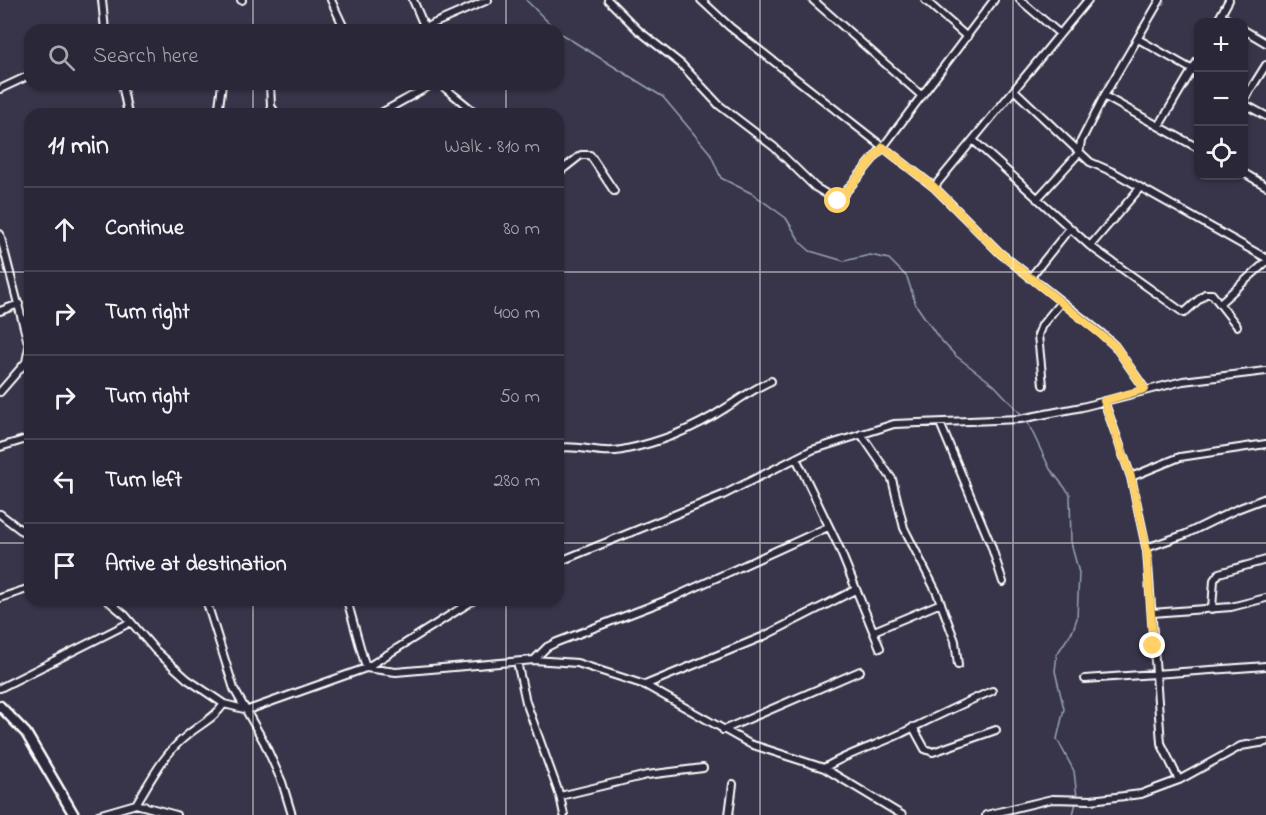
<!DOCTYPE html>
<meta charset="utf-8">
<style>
body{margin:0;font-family:"Indie Flower",sans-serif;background:#363443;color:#f1f3f6}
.controls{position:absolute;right:18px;top:18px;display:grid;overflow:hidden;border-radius:12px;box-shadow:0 2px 4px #0004}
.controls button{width:54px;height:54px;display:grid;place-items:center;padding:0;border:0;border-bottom:2px solid #464453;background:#2a2838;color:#f1f3f6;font:30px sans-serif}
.stop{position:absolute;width:18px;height:18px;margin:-14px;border:4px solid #ffd166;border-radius:50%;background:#fff}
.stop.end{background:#ffd166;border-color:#fff;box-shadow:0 2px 6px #0008}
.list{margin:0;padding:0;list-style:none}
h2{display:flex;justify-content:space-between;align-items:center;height:78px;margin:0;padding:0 24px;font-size:26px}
h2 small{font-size:20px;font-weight:400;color:#a5a6ae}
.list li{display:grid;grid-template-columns:39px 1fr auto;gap:18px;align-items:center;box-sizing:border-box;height:84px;padding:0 24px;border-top:2px solid #464453}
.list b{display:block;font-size:22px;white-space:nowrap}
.list em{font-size:20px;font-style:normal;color:#a5a6ae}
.icon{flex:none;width:33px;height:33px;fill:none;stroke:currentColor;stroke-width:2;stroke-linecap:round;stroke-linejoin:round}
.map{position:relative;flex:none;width:1266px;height:815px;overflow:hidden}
.search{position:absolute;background:#2a2838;box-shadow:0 2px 4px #0004;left:24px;top:24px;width:540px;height:66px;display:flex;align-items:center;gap:15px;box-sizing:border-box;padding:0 21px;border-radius:18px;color:#a5a6ae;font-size:22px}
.panel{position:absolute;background:#2a2838;box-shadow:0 2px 4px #0004;left:24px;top:108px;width:540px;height:498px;border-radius:18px}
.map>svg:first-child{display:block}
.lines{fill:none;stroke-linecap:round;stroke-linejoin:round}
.stream{stroke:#98a4b0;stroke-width:1.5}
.minor-casing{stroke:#fff;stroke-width:10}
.tertiary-casing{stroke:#fff;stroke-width:13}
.minor{stroke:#2f2a3d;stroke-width:6}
.tertiary{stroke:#2f2a3d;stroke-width:8}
.route{stroke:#ffd166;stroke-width:8}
.grid{fill:none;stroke:#fff;stroke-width:1.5;stroke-opacity:0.55}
</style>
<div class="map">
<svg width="1266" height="815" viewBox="0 0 1266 815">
<rect width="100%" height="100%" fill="#38354a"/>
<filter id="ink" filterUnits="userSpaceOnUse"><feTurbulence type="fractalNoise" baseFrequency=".0167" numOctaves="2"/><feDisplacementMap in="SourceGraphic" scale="12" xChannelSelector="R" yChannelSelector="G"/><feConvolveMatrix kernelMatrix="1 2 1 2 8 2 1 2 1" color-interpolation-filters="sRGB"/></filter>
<g filter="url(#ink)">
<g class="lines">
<path class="stream" d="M 526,0 L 556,30
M 558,32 L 663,97 L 710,153 L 721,178 L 753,194 L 786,218 L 801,243 L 810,251 L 844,261 L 870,255 L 889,259 L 907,277 L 916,305 L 938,337 L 956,356 L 994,385 L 1024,417
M 1027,421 L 1050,469 L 1070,494 L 1071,543 L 1079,573 L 1077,618 L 1073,630 L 1057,654 L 1055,671 L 1064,709 L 1057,739 L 1074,771 L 1077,797
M 1073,815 L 1076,802"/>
<defs>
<path id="minor" d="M 102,0 L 105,30
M 241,0 L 242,0
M 331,0 L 345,30
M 413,0 L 425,28
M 608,0 L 638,30 L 681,64 L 719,105 L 774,147 L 815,187 L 838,201 L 883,147 L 994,0
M 701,0 L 730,27 L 934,187 L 1000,253 L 1101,333 L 1115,346 L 1145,389
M 813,0 L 922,96
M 925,0 L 967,37
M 1020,0 L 1060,34
M 1221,16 L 1232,22
M 1217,22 L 1229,0
M 419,30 L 488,0
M 1244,30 L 1266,43
M 1138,39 L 1198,73
M 122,84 L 128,114
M 270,84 L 271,106 L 276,114
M 440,84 L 477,114
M 0,89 L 30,75
M 1015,91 L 1090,162 L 1115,173 L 1266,258
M 1104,96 L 1198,148
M 1244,100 L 1266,65
M 1244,104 L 1266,116
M 218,114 L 222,84
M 379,114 L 433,84
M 1159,126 L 1198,60
M 974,141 L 1090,246 L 1184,313 L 1205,294 L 1212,294 L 1237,326
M 558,173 L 581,155 L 590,155 L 614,191
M 1244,173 L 1266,186
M 934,187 L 1088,0
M 1037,199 L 1079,153 L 1081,141 L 1104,96 L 1160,0
M 0,234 L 29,347 L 26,362 L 0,392
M 1090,246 L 1139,189
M 1030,278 L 1070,228
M 1221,302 L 1266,262
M 0,311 L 19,304
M 1043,385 L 1038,335 L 1042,325 L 1061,302
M 1104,401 L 1131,477 L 1147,551 L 1161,743 L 1179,780
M 940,423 L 991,545 L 1003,582
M 861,434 L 892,479 L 904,528 L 937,593 L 955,641 L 958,665
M 0,447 L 30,438
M 558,448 C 579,444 600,455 622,450 C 658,443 692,430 724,409 C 740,399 753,389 771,381
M 796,458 L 838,545 L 880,648
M 1131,477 L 1180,457 L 1266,444
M 0,514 L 30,537
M 1146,548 L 1186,534 L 1237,509 L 1266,498
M 558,562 L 723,495 L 812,450 L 894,424 L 1020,419 L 1082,407 L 1183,381 L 1266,371
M 0,598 L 30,588
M 107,600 L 125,615 L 155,650 L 187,679 L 224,704 L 248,710 L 366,668 L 474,600
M 206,600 L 234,689 L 264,742 L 282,782 L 292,815
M 347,600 L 366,668
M 1212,609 L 1214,580 L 1219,573 L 1266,560
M 1152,613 L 1231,607 L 1266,598
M 874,631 L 941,603
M 534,660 L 547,647 L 557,642 L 672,598 L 828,527
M 517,662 L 526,702 L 560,796 L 564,815
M 366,668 L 396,672 L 534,660 L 577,663 L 645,685 L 750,744 L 824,768 L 902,815
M 1085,679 L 1266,666
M 645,685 L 762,637 L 855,590
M 0,688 L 131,622
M 913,727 L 925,749 L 933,752 L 996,730
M 723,730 L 860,671
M 824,768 C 848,753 875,746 900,734 C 931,719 961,704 992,691
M 560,796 L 647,775 L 703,768
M 136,804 C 151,780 163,755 185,737 C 198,725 213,720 224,704
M 98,815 L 136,804 L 176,815
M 729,815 L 733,784
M 986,815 L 1052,799 L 1091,800 L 1141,794 L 1179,780 L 1241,746 L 1266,742"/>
<path id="tertiary" d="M 0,706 L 26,733 L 74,815"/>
</defs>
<use href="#minor" class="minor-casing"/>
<use href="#tertiary" class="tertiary-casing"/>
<use href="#minor" class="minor"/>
<use href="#tertiary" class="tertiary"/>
</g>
</g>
<g class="lines" filter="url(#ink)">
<path class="route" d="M 838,201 L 883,147 L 934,187 L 1000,253 L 1115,346 L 1145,389 L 1104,401 L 1131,477 L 1147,551 L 1153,646"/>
</g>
<path class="grid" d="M 253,0 L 253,30M 506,0 L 506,30M 760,0 L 760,815M 1013,0 L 1013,815M 253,84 L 253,114M 506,84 L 506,114M 0,272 L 30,272M 558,272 L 1266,272M 0,543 L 30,543M 558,543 L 1266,543M 253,600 L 253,815M 506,600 L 506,815"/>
</svg>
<div class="controls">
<button>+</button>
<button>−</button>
<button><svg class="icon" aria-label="locate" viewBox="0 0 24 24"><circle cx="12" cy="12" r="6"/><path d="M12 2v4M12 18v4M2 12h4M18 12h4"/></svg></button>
</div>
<div class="stop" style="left:838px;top:201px"></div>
<div class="stop end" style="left:1153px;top:646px"></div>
<div class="search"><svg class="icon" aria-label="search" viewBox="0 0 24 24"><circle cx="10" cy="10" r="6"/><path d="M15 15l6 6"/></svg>Search here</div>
<section class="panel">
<h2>11 min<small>Walk · 810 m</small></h2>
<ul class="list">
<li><svg class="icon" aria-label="ahead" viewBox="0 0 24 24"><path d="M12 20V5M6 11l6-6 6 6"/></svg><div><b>Continue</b></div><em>80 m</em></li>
<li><svg class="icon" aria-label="right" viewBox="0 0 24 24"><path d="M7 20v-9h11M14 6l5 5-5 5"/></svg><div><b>Turn right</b></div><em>400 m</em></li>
<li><svg class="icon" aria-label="right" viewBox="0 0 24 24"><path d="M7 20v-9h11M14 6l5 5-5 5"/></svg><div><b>Turn right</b></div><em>50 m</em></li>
<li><svg class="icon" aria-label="left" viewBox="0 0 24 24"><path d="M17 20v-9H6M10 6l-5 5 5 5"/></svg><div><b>Turn left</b></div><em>280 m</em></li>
<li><svg class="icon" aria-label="arrive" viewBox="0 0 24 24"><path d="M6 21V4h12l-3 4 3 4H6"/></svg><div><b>Arrive at destination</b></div></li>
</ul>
</section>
</div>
